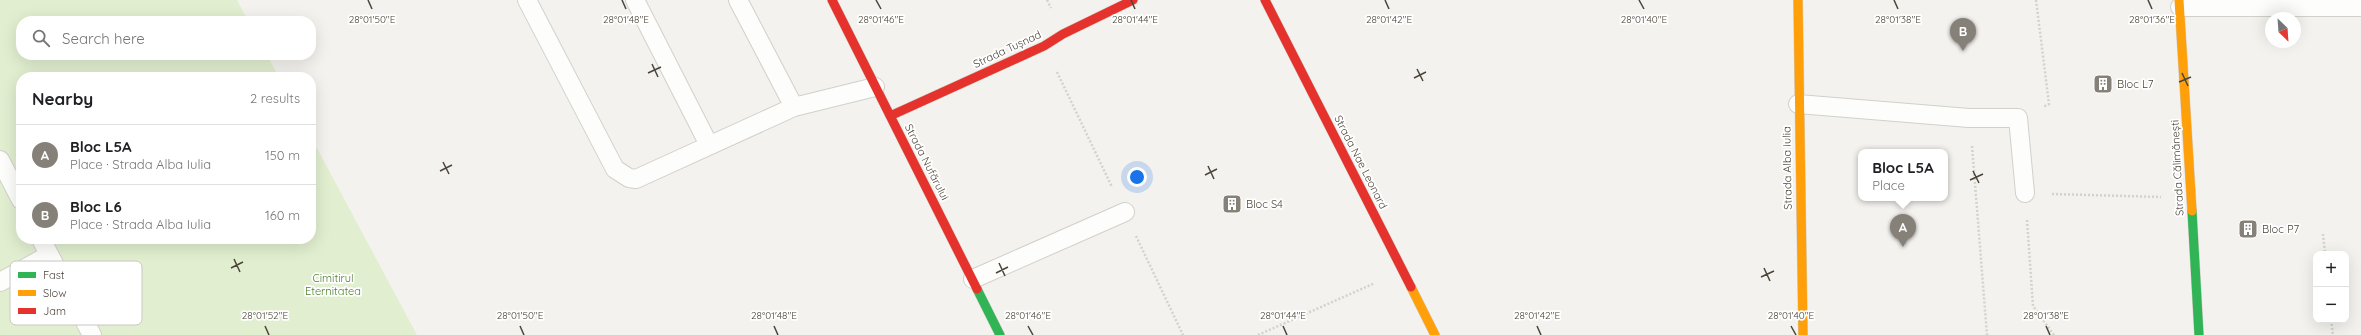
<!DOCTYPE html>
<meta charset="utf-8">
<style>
body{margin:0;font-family:Quicksand,sans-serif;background:#f6f6f6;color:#202124}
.controls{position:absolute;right:12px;bottom:12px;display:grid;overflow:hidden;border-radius:8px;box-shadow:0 4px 16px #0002}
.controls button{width:36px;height:36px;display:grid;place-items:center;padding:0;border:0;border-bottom:1px solid #e0e0e0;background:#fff;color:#202124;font:20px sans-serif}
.compass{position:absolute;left:2265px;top:12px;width:36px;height:36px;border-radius:50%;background:#fff;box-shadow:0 4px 16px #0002;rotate:155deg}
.you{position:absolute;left:1137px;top:177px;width:14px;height:14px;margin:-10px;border:3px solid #fff;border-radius:50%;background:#1a73e8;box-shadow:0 0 0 6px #1a73e833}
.badge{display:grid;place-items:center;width:26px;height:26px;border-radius:50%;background:#868178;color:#fff;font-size:13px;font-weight:700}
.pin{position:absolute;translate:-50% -33px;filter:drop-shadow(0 1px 2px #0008)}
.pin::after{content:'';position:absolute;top:21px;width:14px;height:12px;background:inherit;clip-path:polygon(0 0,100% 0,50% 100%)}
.popup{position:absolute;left:1858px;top:149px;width:90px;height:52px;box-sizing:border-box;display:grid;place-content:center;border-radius:8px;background:#fff;filter:drop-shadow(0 1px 3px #0005);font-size:13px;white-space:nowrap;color:#757577}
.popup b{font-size:15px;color:#202124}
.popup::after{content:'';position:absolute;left:50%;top:100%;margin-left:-8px;border:8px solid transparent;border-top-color:#fff}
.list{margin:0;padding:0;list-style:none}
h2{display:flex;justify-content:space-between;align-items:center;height:52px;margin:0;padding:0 16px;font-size:17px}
h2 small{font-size:13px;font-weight:400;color:#757577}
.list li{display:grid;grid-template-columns:26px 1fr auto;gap:12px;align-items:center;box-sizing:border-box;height:60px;padding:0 16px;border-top:1px solid #e0e0e0}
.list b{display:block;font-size:15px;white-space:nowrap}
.list p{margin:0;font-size:13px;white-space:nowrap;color:#757577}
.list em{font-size:13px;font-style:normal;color:#757577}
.icon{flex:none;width:22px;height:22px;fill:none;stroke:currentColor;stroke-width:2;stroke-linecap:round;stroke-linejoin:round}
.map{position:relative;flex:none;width:2361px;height:335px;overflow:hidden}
.search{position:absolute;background:#fff;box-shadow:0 4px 16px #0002;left:16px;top:16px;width:300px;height:44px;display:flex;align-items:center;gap:10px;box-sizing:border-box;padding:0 14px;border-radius:16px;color:#757577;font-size:15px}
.panel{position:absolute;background:#fff;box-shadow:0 4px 16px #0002;left:16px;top:72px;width:300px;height:172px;border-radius:16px}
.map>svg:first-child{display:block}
.green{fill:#e1eecf}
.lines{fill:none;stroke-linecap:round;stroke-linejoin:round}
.lane-casing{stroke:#d2d0cb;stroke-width:20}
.fast-casing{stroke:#d3cfc5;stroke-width:10}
.slow-casing{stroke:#d3cfc5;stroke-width:10}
.jam-casing{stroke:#d3cfc5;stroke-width:10}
.path{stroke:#d3d2cc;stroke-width:2.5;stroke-dasharray:2 2;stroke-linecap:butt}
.lane{stroke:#fdfdfc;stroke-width:18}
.fast{stroke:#30b455;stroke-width:9}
.slow{stroke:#ff9f0a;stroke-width:9}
.jam{stroke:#e5322d;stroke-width:9}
.ticks{fill:none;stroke:#4b4439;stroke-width:1.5}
.labels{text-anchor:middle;stroke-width:3.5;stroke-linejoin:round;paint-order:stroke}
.street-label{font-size:11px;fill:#4b4439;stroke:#fff}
.poi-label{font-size:11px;fill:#4b4439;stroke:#fff;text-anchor:start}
.park-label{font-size:11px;fill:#4a7f2a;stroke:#fff}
.key{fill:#fff;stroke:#c9c7c4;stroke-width:1}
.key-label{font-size:11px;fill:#4b4439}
.ticks-label{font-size:10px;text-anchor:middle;fill:#4b4439;stroke:#fff;stroke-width:3.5;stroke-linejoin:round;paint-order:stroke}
</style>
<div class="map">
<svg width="2361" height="335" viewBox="0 0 2361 335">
<rect width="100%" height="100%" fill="#f4f2ee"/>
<path class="green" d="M 0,0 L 237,0 L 248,21 L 21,21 L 21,55 L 267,55 L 279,77 L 21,77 L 21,239 L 311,239 L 311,137 L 417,335 L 0,335 Z"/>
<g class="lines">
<defs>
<path id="lane" d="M 527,0 L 615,169 L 629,178 L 636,179 L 794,107 L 875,87
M 635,0 L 709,145
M 738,0 L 794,107
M 2180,7 L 2361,7
M 1798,104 L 1969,118 L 2018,118 L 2025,193
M 0,160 L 21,200
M 41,239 L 92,335
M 973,279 L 1125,212
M 0,282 L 49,255"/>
<path id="fast" d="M 2192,211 L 2199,335
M 977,289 L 1000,335"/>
<path id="slow" d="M 1798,0 L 1803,335
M 2179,0 L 2192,211
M 1411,287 L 1435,335"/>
<path id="jam" d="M 832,0 L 977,289
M 1265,0 L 1411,287
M 890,116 L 1044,46 L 1063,34 L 1133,0"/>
</defs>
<use href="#lane" class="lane-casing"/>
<use href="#fast" class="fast-casing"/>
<use href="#slow" class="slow-casing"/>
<use href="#jam" class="jam-casing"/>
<path class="path" d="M 1047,0 L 1051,8
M 2036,0 L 2049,104 L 2043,107
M 1057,72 L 1112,187
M 1972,146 L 1987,335
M 2052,194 L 2161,197
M 2027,220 L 2033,306 L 2054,335
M 2323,234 L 2325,254
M 1136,236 L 1183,335
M 2331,320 L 2333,335
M 1258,335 L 1375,283"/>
<use href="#lane" class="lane"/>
<use href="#fast" class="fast"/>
<use href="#slow" class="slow"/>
<use href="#jam" class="jam"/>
</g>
<path class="ticks" d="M 368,0 L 372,9M 622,0 L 626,9M 876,0 L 881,9M 1131,0 L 1135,9M 1385,0 L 1389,9M 1639,0 L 1644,9M 1894,0 L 1898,9M 2148,0 L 2152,9M 652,64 L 658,77M 1417,69 L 1423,81M 648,73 L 661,67M 2182,73 L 2188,86M 1414,78 L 1426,72M 2179,82 L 2191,77M 443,162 L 449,174M 1208,166 L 1214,179M 440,171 L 452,165M 1973,171 L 1979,183M 1205,175 L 1217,169M 1970,180 L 1983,174M 234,259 L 240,272M 999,263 L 1005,276M 231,268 L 243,262M 1764,268 L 1770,281M 996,273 L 1008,267M 1761,277 L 1774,271M 265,326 L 269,335M 520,326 L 524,335M 774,326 L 778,335M 1028,326 L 1033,335M 1283,326 L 1287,335M 1537,326 L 1541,335M 1791,326 L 1796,335M 2046,326 L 2050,335"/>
<defs>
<symbol id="building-square" viewBox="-11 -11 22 22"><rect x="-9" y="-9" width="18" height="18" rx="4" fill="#868178" stroke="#fff"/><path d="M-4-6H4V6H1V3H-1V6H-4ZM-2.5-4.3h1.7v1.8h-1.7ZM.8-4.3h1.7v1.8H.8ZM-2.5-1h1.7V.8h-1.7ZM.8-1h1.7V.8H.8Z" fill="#fff"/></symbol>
</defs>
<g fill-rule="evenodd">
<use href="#building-square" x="2092" y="73" width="22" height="22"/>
<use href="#building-square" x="1221" y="193" width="22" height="22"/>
<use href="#building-square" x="2237" y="218" width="22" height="22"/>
</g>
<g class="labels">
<g class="street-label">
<text transform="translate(1007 49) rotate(-25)" y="4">Strada Tușnad</text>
<text transform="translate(927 162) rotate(63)" y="4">Strada Nufărului</text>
<text transform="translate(1361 162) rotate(63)" y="4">Strada Nae Leonard</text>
<text transform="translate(1787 168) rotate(-91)" y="4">Strada Alba Iulia</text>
<text transform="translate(2177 168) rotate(-93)" y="4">Strada Călimănești</text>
</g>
<g class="poi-label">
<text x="2117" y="88">Bloc L7</text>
<text x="1246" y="208">Bloc S4</text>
<text x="2262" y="233">Bloc P7</text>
</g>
<g class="park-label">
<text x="333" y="282">Cimitirul<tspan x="333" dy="13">Eternitatea</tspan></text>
</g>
</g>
<rect x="10" y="261" width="132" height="64" rx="6" class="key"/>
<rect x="18" y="272" width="18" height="6" fill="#30b455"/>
<rect x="18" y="290" width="18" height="6" fill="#ff9f0a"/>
<rect x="18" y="308" width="18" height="6" fill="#e5322d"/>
<g class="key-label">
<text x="43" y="279">Fast</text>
<text x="43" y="297">Slow</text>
<text x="43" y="315">Jam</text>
</g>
<g class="ticks-label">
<text x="1898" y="23">28°01'38"E</text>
<text x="2152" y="23">28°01'36"E</text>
<text x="372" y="23">28°01'50"E</text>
<text x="626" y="23">28°01'48"E</text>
<text x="881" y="23">28°01'46"E</text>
<text x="1135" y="23">28°01'44"E</text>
<text x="1389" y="23">28°01'42"E</text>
<text x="1644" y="23">28°01'40"E</text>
<text x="265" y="319">28°01'52"E</text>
<text x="520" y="319">28°01'50"E</text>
<text x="774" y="319">28°01'48"E</text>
<text x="1028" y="319">28°01'46"E</text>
<text x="1283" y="319">28°01'44"E</text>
<text x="1537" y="319">28°01'42"E</text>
<text x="1791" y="319">28°01'40"E</text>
<text x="2046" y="319">28°01'38"E</text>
</g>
</svg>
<div class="controls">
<button>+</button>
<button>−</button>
</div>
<svg class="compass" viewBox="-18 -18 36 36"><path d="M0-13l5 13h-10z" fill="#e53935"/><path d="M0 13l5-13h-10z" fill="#757577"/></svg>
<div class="you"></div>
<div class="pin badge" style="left:1903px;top:247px">A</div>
<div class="popup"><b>Bloc L5A</b>Place</div>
<div class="pin badge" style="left:1963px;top:51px">B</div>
<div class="search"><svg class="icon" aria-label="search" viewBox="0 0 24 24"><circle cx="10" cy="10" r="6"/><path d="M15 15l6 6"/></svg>Search here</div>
<section class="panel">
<h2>Nearby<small>2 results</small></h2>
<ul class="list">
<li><span class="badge">A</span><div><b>Bloc L5A</b><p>Place · Strada Alba Iulia</p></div><em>150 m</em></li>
<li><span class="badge">B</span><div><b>Bloc L6</b><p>Place · Strada Alba Iulia</p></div><em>160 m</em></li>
</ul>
</section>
</div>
